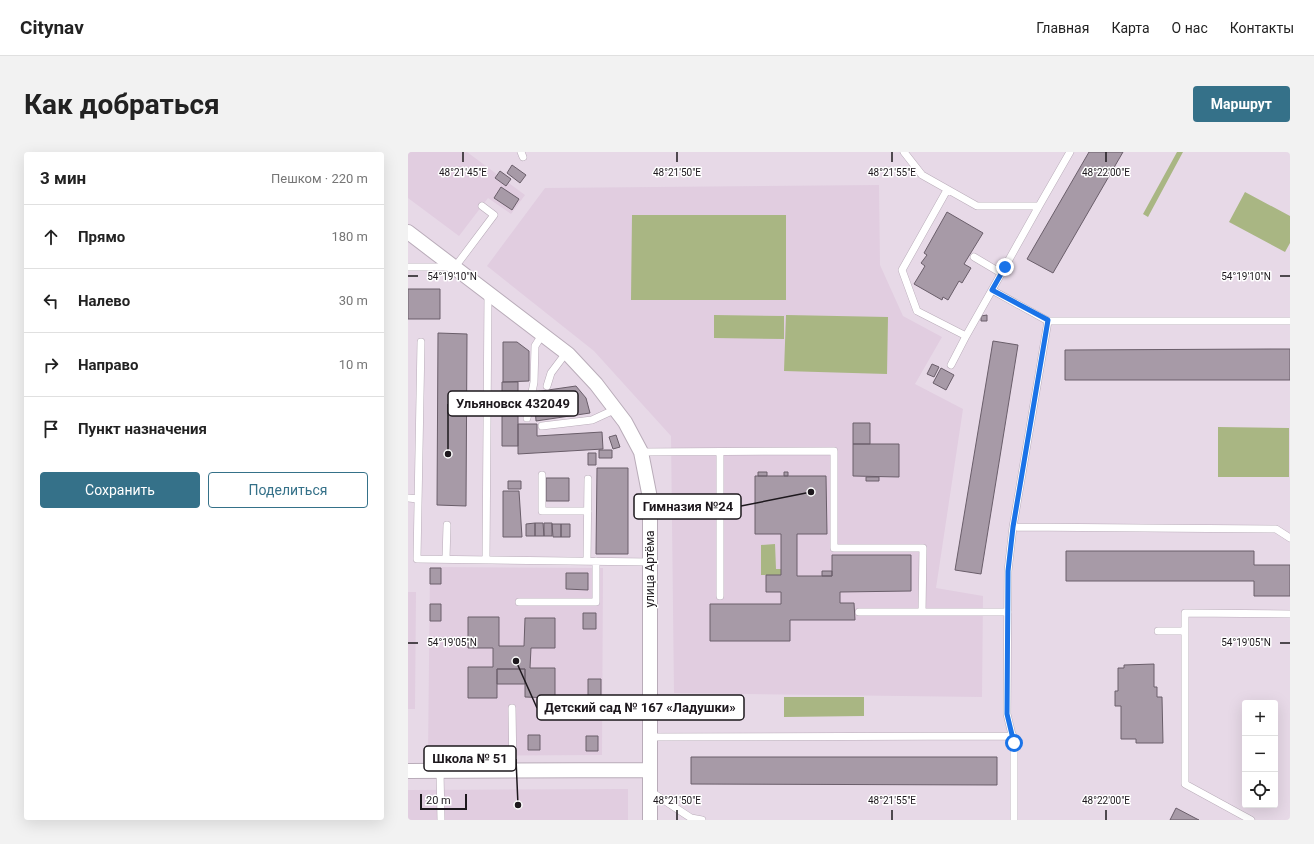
<!DOCTYPE html>
<html lang="ru">
<meta charset="utf-8">
<style>
body{margin:0;font-family:Roboto,sans-serif;background:#f2f2f2;color:#222}
.controls{position:absolute;right:12px;bottom:12px;display:grid;overflow:hidden;border-radius:4px;box-shadow:0 4px 16px #0002}
.controls button{width:36px;height:36px;display:grid;place-items:center;padding:0;border:0;border-bottom:1px solid #e0e0e0;background:#fff;color:#222;font:20px sans-serif}
.scale{position:absolute;left:12px;bottom:10px;width:47px;box-sizing:border-box;padding-left:4px;border:2px solid #1d181d;border-top:0;font-size:11px;line-height:14px;white-space:nowrap;color:#1d181d;-webkit-text-stroke:3px #fff;paint-order:stroke}
.stop{position:absolute;width:12px;height:12px;margin:-9px;border:3px solid #1a73e8;border-radius:50%;background:#fff}
.stop.end{background:#1a73e8;border-color:#fff;box-shadow:0 1px 4px #0008}
.list{margin:0;padding:0;list-style:none}
h2{display:flex;justify-content:space-between;align-items:center;height:52px;margin:0;padding:0 16px;font-size:17px}
h2 small{font-size:13px;font-weight:400;color:#767676}
.list li{display:grid;grid-template-columns:26px 1fr auto;gap:12px;align-items:center;box-sizing:border-box;height:64px;padding:0 16px;border-top:1px solid #e0e0e0}
.list b{display:block;font-size:15px;white-space:nowrap}
.list em{font-size:13px;font-style:normal;color:#767676}
.actions{display:flex;gap:8px;padding:12px 16px}
.actions a{flex:1;padding:9px 0;border:1px solid #357189;border-radius:4px;text-align:center;font-size:14px;color:#357189}
.actions .main{background:#357189;color:#fff}
.icon{flex:none;width:22px;height:22px;fill:none;stroke:currentColor;stroke-width:2;stroke-linecap:round;stroke-linejoin:round}
.map{position:relative;flex:none;width:882px;height:668px;overflow:hidden;border-radius:4px}
header{display:flex;align-items:center;gap:24px;box-sizing:border-box;height:56px;padding:0 20px;background:#fff;border-bottom:1px solid #e0e0e0}
header strong{font-size:19px}
nav{display:flex;gap:22px;margin-inline-start:auto;font-size:14px}
.intro{display:flex;align-items:center;justify-content:space-between;box-sizing:border-box;height:96px;padding:0 24px}
h1{margin:0;font-size:28px}
.button{padding:10px 18px;border-radius:4px;background:#357189;color:#fff;font-size:14px;font-weight:700}
main{display:flex;gap:24px;padding:0 24px}
aside{flex:1;background:#fff;border-radius:4px;box-shadow:0 4px 16px #0002}
.map>svg:first-child{display:block}
.built{fill:#e1cde0}
.green{fill:#a9b683}
.building{fill:#a79aa7;stroke:#6a5e6a}
.lines{fill:none;stroke-linecap:round;stroke-linejoin:round}
.lane-casing{stroke:#b9acb9;stroke-width:8}
.street-casing{stroke:#b9acb9;stroke-width:16}
.lane{stroke:#fff;stroke-width:7}
.street{stroke:#fff;stroke-width:14}
.route{stroke:#1a73e8;stroke-width:5}
.ticks{fill:none;stroke:#1d181d;stroke-width:1.5}
.labels{text-anchor:middle;stroke-width:3;stroke-linejoin:round;paint-order:stroke}
.street-label{font-size:12px;fill:#1d181d;stroke:#fff}
.ticks-label{font-size:10px;text-anchor:middle;fill:#1d181d;stroke:#fff;stroke-width:3;stroke-linejoin:round;paint-order:stroke}
.leader{fill:none;stroke:#1d181d;stroke-width:1.5}
.callout-dot{fill:#1d181d;stroke:#fff;stroke-width:1.5}
.callout{fill:#fff;stroke:#1d181d;stroke-width:1.5}
.callout-label{font-size:13px;text-anchor:middle;font-weight:bold;fill:#1d181d}
</style>
<header>
<strong>Citynav</strong>
<nav><a>Главная</a><a>Карта</a><a>О нас</a><a>Контакты</a></nav>
</header>
<div class="intro"><h1>Как добраться</h1><a class="button">Маршрут</a></div>
<main>
<aside>
<h2>3 мин<small>Пешком · 220 m</small></h2>
<ul class="list">
<li><svg class="icon" aria-label="ahead" viewBox="0 0 24 24"><path d="M12 20V5M6 11l6-6 6 6"/></svg><div><b>Прямо</b></div><em>180 m</em></li>
<li><svg class="icon" aria-label="left" viewBox="0 0 24 24"><path d="M17 20v-9H6M10 6l-5 5 5 5"/></svg><div><b>Налево</b></div><em>30 m</em></li>
<li><svg class="icon" aria-label="right" viewBox="0 0 24 24"><path d="M7 20v-9h11M14 6l5 5-5 5"/></svg><div><b>Направо</b></div><em>10 m</em></li>
<li><svg class="icon" aria-label="arrive" viewBox="0 0 24 24"><path d="M6 21V4h12l-3 4 3 4H6"/></svg><div><b>Пункт назначения</b></div></li>
</ul>
<div class="actions"><a class="main">Сохранить</a><a>Поделиться</a></div>
</aside>
<div class="map">
<svg width="882" height="668" viewBox="0 0 882 668">
<rect width="100%" height="100%" fill="#e7d9e7"/>
<path class="built" d="M 0,0 L 59,0 L 117,43 L 103,62 L 80,46 L 51,84 L 0,46 Z
M 471,33 L 472,113 L 495,164 L 534,185 L 507,232 L 555,257 L 528,436 L 575,444 L 574,545 L 266,541 L 263,284 L 186,199 L 79,114 L 137,36 Z
M 22,415 L 195,416 L 194,603 L 20,604 Z
M 0,440 L 8,440 L 7,557 L 0,557 Z
M 220,637 L 220,668 L 0,668 L 0,638 Z"/>
<path class="green" d="M 769,0 L 775,0 L 740,65 L 735,62 Z
M 837,40 L 882,64 L 882,91 L 877,100 L 821,70 Z
M 224,63 L 378,63 L 378,148 L 223,148 Z
M 306,163 L 376,164 L 376,187 L 306,186 Z
M 378,163 L 480,165 L 479,222 L 376,219 Z
M 810,275 L 881,276 L 881,325 L 810,325 Z
M 367,392 L 368,417 L 373,417 L 373,423 L 353,423 L 353,393 Z
M 376,545 L 456,545 L 456,564 L 376,565 Z"/>
<path class="building" d="M 681,0 L 715,0 L 645,121 L 619,107 Z
M 104,13 L 118,23 L 112,31 L 99,21 Z
M 92,19 L 103,27 L 98,34 L 87,26 Z
M 93,35 L 111,47 L 104,58 L 86,46 Z
M 539,60 L 575,81 L 556,112 L 563,116 L 554,131 L 551,129 L 540,148 L 535,145 L 534,148 L 506,132 L 517,114 L 513,111 L 519,103 L 516,101 Z
M 0,137 L 32,137 L 32,167 L 0,167 Z
M 579,163 L 579,169 L 573,169 L 573,164 Z
M 30,181 L 59,182 L 58,354 L 29,353 Z
M 585,189 L 610,193 L 573,422 L 547,418 Z
M 95,190 L 109,190 L 121,199 L 121,229 L 95,230 Z
M 863,197 L 882,197 L 882,228 L 657,228 L 657,198 Z
M 524,212 L 531,215 L 526,225 L 519,222 Z
M 533,216 L 546,223 L 538,238 L 525,231 Z
M 94,230 L 110,230 L 110,294 L 94,294 Z
M 168,234 L 178,246 L 182,261 L 128,269 L 126,240 Z
M 445,271 L 462,271 L 462,292 L 445,292 Z
M 110,272 L 129,272 L 129,284 L 194,280 L 195,297 L 110,302 Z
M 208,283 L 212,295 L 205,297 L 201,285 Z
M 445,292 L 491,292 L 491,325 L 445,324 Z
M 191,298 L 204,298 L 204,306 L 191,306 Z
M 180,301 L 188,301 L 188,313 L 180,313 Z
M 189,316 L 220,316 L 220,402 L 188,402 Z
M 350,320 L 359,320 L 359,324 L 350,324 Z
M 376,320 L 380,320 L 380,324 L 376,324 Z
M 347,324 L 418,324 L 419,382 L 389,382 L 389,424 L 424,424 L 424,403 L 503,403 L 503,439 L 432,440 L 432,451 L 446,451 L 447,468 L 382,468 L 382,489 L 302,489 L 302,452 L 373,452 L 373,440 L 358,440 L 358,423 L 373,423 L 373,382 L 347,382 Z
M 458,325 L 471,325 L 471,329 L 458,329 Z
M 138,326 L 161,326 L 161,349 L 138,349 Z
M 100,329 L 113,329 L 113,337 L 100,337 Z
M 95,339 L 111,339 L 114,385 L 95,385 Z
M 127,371 L 135,371 L 136,384 L 127,384 Z
M 127,371 L 127,384 L 118,384 L 118,372 Z
M 136,371 L 144,371 L 144,384 L 136,384 Z
M 144,372 L 153,372 L 153,385 L 145,385 Z
M 153,372 L 162,372 L 162,385 L 153,385 Z
M 658,399 L 846,399 L 846,413 L 882,413 L 882,444 L 846,444 L 846,429 L 658,429 Z
M 22,416 L 33,416 L 33,432 L 22,432 Z
M 414,419 L 424,419 L 424,424 L 414,424 Z
M 158,421 L 180,421 L 180,438 L 158,437 Z
M 22,452 L 33,452 L 33,469 L 22,469 Z
M 175,461 L 188,461 L 188,477 L 175,477 Z
M 60,465 L 91,465 L 91,494 L 116,494 L 117,466 L 147,466 L 147,496 L 123,496 L 122,516 L 147,516 L 147,546 L 117,545 L 117,517 L 89,517 L 89,546 L 60,546 L 60,515 L 85,515 L 85,496 L 60,496 Z
M 746,512 L 746,535 L 749,535 L 749,545 L 754,545 L 755,591 L 728,591 L 728,587 L 713,587 L 713,554 L 707,554 L 707,539 L 710,539 L 710,516 L 716,516 L 716,513 Z
M 89,517 L 117,517 L 117,532 L 89,532 Z
M 180,527 L 193,527 L 193,545 L 180,545 Z
M 120,583 L 132,583 L 132,598 L 120,598 Z
M 178,584 L 190,584 L 190,599 L 178,599 Z
M 283,605 L 589,605 L 589,633 L 283,632 Z
M 768,656 L 787,666 L 791,668 L 762,668 Z"/>
<g class="lines">
<defs>
<path id="lane" d="M 113,0 L 115,5
M 496,0 L 514,23 L 569,54 L 631,54 L 662,0
M 539,38 L 494,118 L 509,159 L 558,184 L 584,138 L 640,169
M 566,105 L 593,121
M 0,115 L 47,115 L 86,63 L 74,54
M 584,138 L 631,54
M 13,190 L 9,407 L 242,410
M 543,213 L 558,184
M 139,234 L 143,221 L 158,201
M 119,266 L 126,230 L 127,194 L 134,183
M 134,274 L 184,268 L 208,257
M 233,300 L 426,299 L 426,396 L 515,396 L 514,460
M 312,300 L 312,444
M 134,323 L 134,359 L 180,359
M 0,346 L 10,347
M 605,375 L 868,377 L 882,386
M 38,407 L 39,373
M 78,408 L 80,142
M 179,409 L 180,327
M 111,450 L 188,450 L 188,409
M 451,460 L 600,460
M 750,479 L 777,479
M 104,556 L 105,619
M 241,585 L 605,584
M 32,619 L 33,668
M 242,639 L 283,666 L 294,668
M 606,668 L 606,591 L 599,562 L 600,419 L 605,375 L 640,169 L 882,169
M 843,668 L 777,632 L 777,461 L 882,462"/>
<path id="street" d="M 0,80 L 160,202 L 188,232 L 217,270 L 233,300 L 242,346 L 242,668
M 0,619 L 242,618"/>
</defs>
<use href="#lane" class="lane-casing"/>
<use href="#street" class="street-casing"/>
<use href="#lane" class="lane"/>
<use href="#street" class="street"/>
</g>
<g class="lines">
<path class="route" d="M 597,115 L 584,138 L 640,168 L 605,375 L 600,419 L 599,562 L 606,591"/>
</g>
<path class="ticks" d="M 55,0 L 55,10M 269,0 L 269,10M 484,0 L 484,10M 698,0 L 698,10M 0,124 L 10,124M 872,124 L 882,124M 0,491 L 10,491M 872,491 L 882,491M 269,658 L 269,668M 484,658 L 484,668M 698,658 L 698,668"/>
<g class="labels">
<g class="street-label">
<text transform="translate(242 417) rotate(-90)" y="4">улица Артёма</text>
</g>
</g>
<g class="ticks-label">
<text x="55" y="24">48°21'45"E</text>
<text x="269" y="24">48°21'50"E</text>
<text x="484" y="24">48°21'55"E</text>
<text x="698" y="24">48°22'00"E</text>
<text x="44" y="128">54°19'10"N</text>
<text x="838" y="128">54°19'10"N</text>
<text x="44" y="494">54°19'05"N</text>
<text x="838" y="494">54°19'05"N</text>
<text x="269" y="652">48°21'50"E</text>
<text x="484" y="652">48°21'55"E</text>
<text x="698" y="652">48°22'00"E</text>
</g>
<path class="leader" d="M40 302L40 252M403 340L333 354M108 509L129 556M110 653L108 607"/>
<g class="callout-dot">
<circle cx="40" cy="302" r="4"/>
<circle cx="403" cy="340" r="4"/>
<circle cx="108" cy="509" r="4"/>
<circle cx="110" cy="653" r="4"/>
</g>
<g class="callout">
<rect x="40" y="239" width="130" height="25" rx="4"/>
<rect x="226" y="342" width="107" height="25" rx="4"/>
<rect x="129" y="543" width="207" height="25" rx="4"/>
<rect x="16" y="594" width="92" height="25" rx="4"/>
</g>
<g class="callout-label">
<text x="105" y="256">Ульяновск 432049</text>
<text x="280" y="359">Гимназия №24</text>
<text x="232" y="560">Детский сад № 167 «Ладушки»</text>
<text x="62" y="611">Школа № 51</text>
</g>
</svg>
<div class="controls">
<button>+</button>
<button>−</button>
<button><svg class="icon" aria-label="locate" viewBox="0 0 24 24"><circle cx="12" cy="12" r="6"/><path d="M12 2v4M12 18v4M2 12h4M18 12h4"/></svg></button>
</div>
<div class="scale">20 m</div>
<div class="stop" style="left:606px;top:591px"></div>
<div class="stop end" style="left:597px;top:115px"></div>
</div>
</main>
